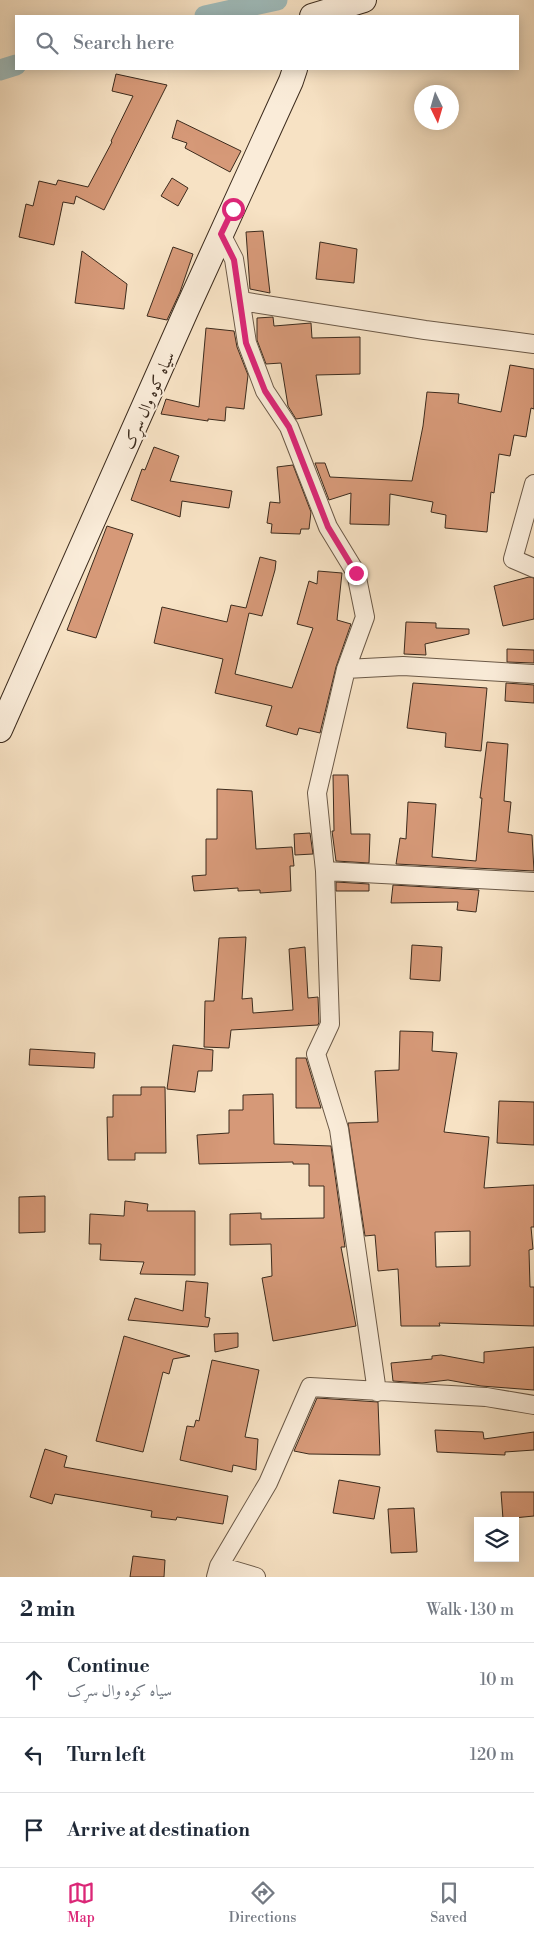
<!DOCTYPE html>
<meta charset="utf-8">
<style>
body{margin:0;font-family:"Libre Bodoni",Amiri,serif;background:#f2f2f3;color:#1f2937}
.controls{position:absolute;right:15px;bottom:15px;display:grid;overflow:hidden;border-radius:0px;box-shadow:0 2px 12px #0003}
.controls button{width:45px;height:45px;display:grid;place-items:center;padding:0;border:0;border-bottom:1px solid #e0e1e3;background:#fff;color:#1f2937;font:25px sans-serif}
.compass{position:absolute;left:414px;top:85px;width:45px;height:45px;border-radius:50%;background:#fff;box-shadow:0 2px 12px #0003;rotate:175deg}
.stop{position:absolute;width:15px;height:15px;margin:-11px;border:4px solid #db2777;border-radius:50%;background:#fff}
.stop.end{background:#db2777;border-color:#fff;box-shadow:0 1px 5px #0008}
.list{margin:0;padding:0;list-style:none}
h2{display:flex;justify-content:space-between;align-items:center;height:65px;margin:0;padding:0 20px;font-size:21px}
h2 small{font-size:16px;font-weight:400;color:#747a83}
.list li{display:grid;grid-template-columns:32px 1fr auto;gap:15px;align-items:center;box-sizing:border-box;height:75px;padding:0 20px;border-top:1px solid #e0e1e3}
.list b{display:block;font-size:19px;white-space:nowrap}
.list p{margin:0;font-size:16px;white-space:nowrap;color:#747a83}
.list em{font-size:16px;font-style:normal;color:#747a83}
.icon{flex:none;width:28px;height:28px;fill:none;stroke:currentColor;stroke-width:2;stroke-linecap:round;stroke-linejoin:round}
.map{position:relative;flex:none;width:534px;height:1577px;overflow:hidden}
.search{position:absolute;background:#fff;box-shadow:0 2px 12px #0003;left:15px;right:15px;top:15px;height:55px;display:flex;align-items:center;gap:12px;box-sizing:border-box;padding:0 18px;border-radius:0px;color:#747a83;font-size:19px}
.sheet{height:290px;background:#fff}
nav{display:flex;justify-content:space-around;align-items:center;box-sizing:border-box;height:70px;border-top:1px solid #e0e1e3;background:#fff;font-size:14px;color:#747a83}
nav a{display:grid;justify-items:center;gap:2px}
nav .on{color:#db2777}
.map>svg:first-child{display:block}
.lines{fill:none;stroke-linecap:round;stroke-linejoin:round}
.canal{stroke:#9fbcbc;stroke-width:21}
.building{fill:#d69978;stroke:#3c2b1d;fill-rule:evenodd}
.street-casing{stroke:#6b5947;stroke-width:20}
.secondary-casing{stroke:#3c2b1d;stroke-width:26}
.street{stroke:#faecd9;stroke-width:18}
.secondary{stroke:#faecd9;stroke-width:24}
.route{stroke:#db2777;stroke-width:6}
.labels{text-anchor:middle;stroke-width:4;stroke-linejoin:round;paint-order:stroke}
.street-label{font-size:16px;fill:#3c2b1d;stroke:#faecd9}
</style>
<div class="map">
<svg width="534" height="1577" viewBox="0 0 534 1577">
<rect width="100%" height="100%" fill="#f7e2c4"/>
<filter id="stains"><feTurbulence type="fractalNoise" baseFrequency=".004" numOctaves="4"/><feColorMatrix values="0 0 0 0 .2 0 0 0 0 .09 0 0 0 0 .02 0 0 0 .5 -.17"/></filter>
<radialGradient id="worn" r=".72"><stop offset=".6" stop-color="#630" stop-opacity="0"/><stop offset="1" stop-color="#630" stop-opacity=".3"/></radialGradient>
<g class="lines">
<path class="canal" d="M 205,16 L 277,0
M 0,70 L 16,65"/>
</g>
<path class="building" d="M 116,74 L 167,85 L 104,210 L 76,196 L 74,204 L 63,202 L 54,245 L 19,237 L 26,204 L 33,206 L 39,181 L 56,185 L 58,180 L 88,187 L 112,142 L 111,141 L 133,96 L 112,91 Z
M 177,120 L 241,151 L 230,172 L 185,148 L 187,143 L 172,138 Z
M 172,178 L 188,188 L 178,206 L 161,196 Z
M 263,231 L 270,293 L 250,289 L 246,232 Z
M 320,242 L 357,249 L 354,283 L 316,279 Z
M 173,247 L 193,254 L 180,292 L 167,320 L 147,316 Z
M 82,251 L 127,284 L 124,309 L 75,303 Z
M 273,317 L 274,326 L 311,323 L 312,338 L 360,337 L 360,374 L 316,375 L 322,415 L 296,419 L 288,406 L 281,363 L 266,364 L 257,340 L 257,318 Z
M 206,328 L 234,331 L 237,347 L 248,375 L 244,409 L 226,407 L 225,421 L 208,419 L 208,421 L 161,414 L 166,399 L 199,407 Z
M 510,365 L 534,369 L 534,409 L 531,408 L 526,437 L 514,435 L 510,456 L 499,454 L 494,493 L 491,492 L 487,532 L 445,528 L 446,515 L 431,512 L 433,502 L 390,494 L 389,525 L 350,524 L 351,493 L 329,500 L 315,463 L 325,463 L 330,477 L 412,481 L 423,426 L 427,392 L 459,394 L 458,403 L 501,412 Z
M 154,447 L 179,456 L 170,481 L 232,491 L 229,508 L 182,501 L 180,517 L 131,500 L 142,469 L 145,470 Z
M 293,465 L 311,512 L 309,529 L 301,529 L 300,534 L 271,533 L 272,524 L 267,523 L 270,502 L 280,503 L 277,467 Z
M 107,526 L 133,534 L 96,638 L 67,630 Z
M 260,557 L 276,561 L 275,570 L 262,616 L 249,613 L 235,674 L 292,688 L 313,628 L 297,624 L 309,581 L 317,584 L 318,571 L 342,573 L 337,620 L 351,624 L 336,667 L 320,733 L 299,728 L 297,735 L 266,726 L 272,706 L 215,693 L 223,659 L 154,643 L 162,607 L 227,622 L 231,605 L 246,608 Z
M 529,577 L 534,578 L 534,619 L 503,626 L 494,586 Z
M 406,622 L 436,623 L 436,628 L 469,629 L 469,634 L 425,644 L 426,655 L 404,654 Z
M 507,649 L 534,650 L 534,663 L 507,662 Z
M 413,683 L 487,688 L 481,751 L 445,747 L 446,733 L 407,728 Z
M 506,683 L 534,685 L 534,703 L 505,701 Z
M 487,742 L 508,744 L 504,801 L 511,802 L 508,832 L 532,835 L 534,871 L 396,864 L 400,838 L 406,839 L 408,802 L 436,804 L 432,857 L 476,861 L 482,798 L 480,798 Z
M 333,775 L 348,775 L 351,834 L 370,834 L 369,863 L 336,861 L 332,831 L 334,831 Z
M 217,789 L 252,791 L 256,849 L 292,847 L 294,866 L 290,866 L 291,891 L 260,893 L 260,890 L 238,891 L 238,888 L 194,891 L 192,876 L 206,875 L 206,839 L 217,839 Z
M 310,833 L 313,854 L 295,855 L 294,834 Z
M 336,882 L 369,884 L 369,891 L 336,891 Z
M 393,885 L 479,890 L 476,912 L 457,910 L 458,902 L 391,903 Z
M 246,937 L 242,999 L 252,998 L 253,1013 L 293,1010 L 289,949 L 305,947 L 308,998 L 318,997 L 319,1022 L 318,1025 L 231,1030 L 229,1048 L 204,1047 L 205,1001 L 214,1001 L 219,938 Z
M 412,945 L 442,947 L 440,981 L 410,979 Z
M 400,1031 L 433,1032 L 432,1051 L 457,1053 L 444,1132 L 489,1137 L 484,1188 L 534,1185 L 534,1227 L 531,1227 L 533,1249 L 529,1250 L 530,1287 L 534,1287 L 534,1326 L 439,1323 L 440,1326 L 401,1326 L 398,1269 L 378,1271 L 375,1235 L 365,1236 L 348,1123 L 378,1122 L 375,1071 L 399,1070 ZM 470,1231 L 470,1266 L 436,1267 L 435,1232 Z
M 173,1045 L 213,1050 L 212,1071 L 198,1071 L 195,1092 L 167,1089 Z
M 30,1049 L 95,1053 L 94,1068 L 29,1065 Z
M 296,1058 L 306,1058 L 321,1108 L 296,1108 Z
M 141,1087 L 165,1087 L 166,1153 L 135,1153 L 135,1160 L 108,1160 L 107,1117 L 113,1117 L 113,1095 L 141,1095 Z
M 273,1094 L 274,1144 L 331,1146 L 345,1247 L 341,1247 L 356,1326 L 273,1341 L 262,1278 L 272,1276 L 271,1244 L 230,1245 L 230,1214 L 261,1213 L 261,1219 L 324,1218 L 324,1186 L 309,1186 L 309,1164 L 293,1164 L 293,1162 L 199,1164 L 197,1135 L 229,1133 L 229,1110 L 243,1110 L 243,1095 Z
M 499,1101 L 534,1102 L 534,1145 L 497,1143 Z
M 45,1196 L 45,1232 L 19,1233 L 19,1197 Z
M 125,1201 L 148,1204 L 147,1211 L 195,1211 L 195,1275 L 140,1274 L 144,1262 L 100,1260 L 101,1244 L 89,1244 L 90,1214 L 124,1216 Z
M 186,1281 L 208,1283 L 205,1317 L 210,1318 L 208,1327 L 128,1320 L 135,1298 L 183,1311 Z
M 238,1333 L 238,1347 L 215,1352 L 214,1334 Z
M 124,1336 L 190,1356 L 173,1359 L 169,1374 L 163,1372 L 143,1452 L 96,1441 Z
M 534,1347 L 534,1390 L 481,1386 L 448,1380 L 422,1383 L 393,1381 L 391,1363 L 432,1359 L 432,1356 L 441,1355 L 484,1363 L 484,1352 Z
M 212,1360 L 259,1370 L 245,1437 L 258,1439 L 256,1470 L 233,1465 L 232,1472 L 180,1460 L 187,1426 L 194,1427 L 196,1420 L 199,1421 Z
M 317,1398 L 378,1402 L 380,1455 L 309,1454 L 294,1451 Z
M 435,1430 L 483,1432 L 484,1439 L 534,1432 L 534,1450 L 505,1452 L 505,1455 L 437,1452 Z
M 45,1449 L 67,1456 L 64,1467 L 228,1496 L 223,1524 L 177,1517 L 176,1520 L 151,1517 L 152,1511 L 55,1494 L 52,1504 L 30,1497 Z
M 339,1480 L 380,1487 L 374,1519 L 333,1513 Z
M 501,1492 L 534,1492 L 534,1516 L 503,1519 Z
M 414,1508 L 417,1552 L 391,1553 L 388,1509 Z
M 133,1556 L 165,1560 L 164,1577 L 130,1577 Z"/>
<g class="lines">
<defs>
<path id="street" d="M 221,234 L 234,259 L 247,343 L 265,391 L 289,427 L 328,527 L 356,573 L 365,617 L 346,669 L 317,793 L 325,871 L 330,1024 L 316,1054 L 339,1129 L 377,1392
M 241,301 L 425,330 L 534,344
M 534,484 L 513,559 L 534,568
M 346,669 L 403,666 L 534,674
M 325,871 L 534,882
M 219,1566 L 256,1577
M 216,1577 L 219,1566 L 268,1483 L 310,1387 L 486,1397 L 534,1405"/>
<path id="secondary" d="M 312,16 L 364,0
M 0,730 L 187,309 L 291,81 L 295,69"/>
</defs>
<use href="#street" class="street-casing"/>
<use href="#secondary" class="secondary-casing"/>
<use href="#street" class="street"/>
<use href="#secondary" class="secondary"/>
</g>
<g class="lines">
<path class="route" d="M 233,209 L 221,234 L 234,260 L 246,343 L 265,391 L 289,427 L 328,527 L 356,573"/>
</g>
<g class="labels">
<g class="street-label">
<text transform="translate(148 400) rotate(-66)" y="6">سیاه کوه وال سړک</text>
</g>
</g>
<rect width="100%" height="100%" filter="url(#stains)"/>
<rect width="100%" height="100%" fill="url(#worn)"/>
</svg>
<div class="controls">
<button><svg class="icon" aria-label="layers" viewBox="0 0 24 24"><path d="M12 4l9 5-9 5-9-5zM3 14l9 5 9-5"/></svg></button>
</div>
<svg class="compass" viewBox="-18 -18 36 36"><path d="M0-13l5 13h-10z" fill="#e53935"/><path d="M0 13l5-13h-10z" fill="#747a83"/></svg>
<div class="stop" style="left:233px;top:209px"></div>
<div class="stop end" style="left:356px;top:573px"></div>
<div class="search"><svg class="icon" aria-label="search" viewBox="0 0 24 24"><circle cx="10" cy="10" r="6"/><path d="M15 15l6 6"/></svg>Search here</div>
</div>
<section class="sheet">
<h2>2 min<small>Walk · 130 m</small></h2>
<ul class="list">
<li><svg class="icon" aria-label="ahead" viewBox="0 0 24 24"><path d="M12 20V5M6 11l6-6 6 6"/></svg><div><b>Continue</b><p>سیاه کوه وال سړک</p></div><em>10 m</em></li>
<li><svg class="icon" aria-label="left" viewBox="0 0 24 24"><path d="M17 20v-9H6M10 6l-5 5 5 5"/></svg><div><b>Turn left</b></div><em>120 m</em></li>
<li><svg class="icon" aria-label="arrive" viewBox="0 0 24 24"><path d="M6 21V4h12l-3 4 3 4H6"/></svg><div><b>Arrive at destination</b></div></li>
</ul>
</section>
<nav>
<a class="on"><svg class="icon" aria-label="map" viewBox="0 0 24 24"><path d="M3 6l6-2 6 2 6-2v14l-6 2-6-2-6 2zM9 4v14M15 6v14"/></svg>Map</a>
<a><svg class="icon" aria-label="directions" viewBox="0 0 24 24"><path d="M12 3l9 9-9 9-9-9zM9 14v-3h6M13 9l2 2-2 2"/></svg>Directions</a>
<a><svg class="icon" aria-label="saved" viewBox="0 0 24 24"><path d="M7 4h10v16l-5-4-5 4z"/></svg>Saved</a>
</nav>
